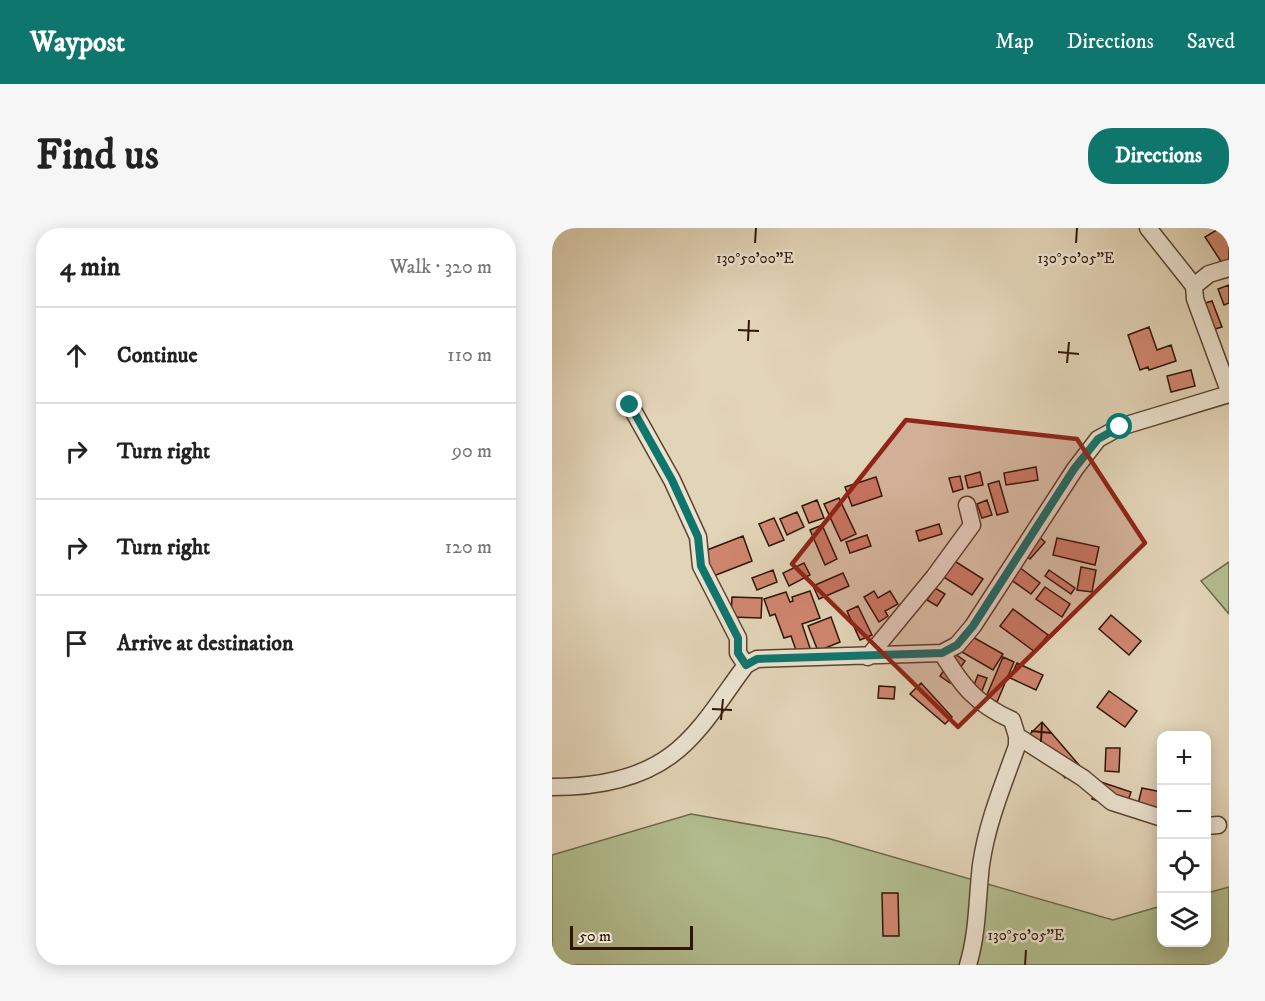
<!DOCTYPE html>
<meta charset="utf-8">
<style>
body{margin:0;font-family:"IM FELL DW Pica",serif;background:#f6f6f6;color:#222}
.controls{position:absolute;right:18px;bottom:18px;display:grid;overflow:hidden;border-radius:12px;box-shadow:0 3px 15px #0003}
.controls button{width:54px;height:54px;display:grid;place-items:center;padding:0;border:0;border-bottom:2px solid #e0e0e0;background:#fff;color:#222;font:30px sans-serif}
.scale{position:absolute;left:18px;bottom:15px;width:123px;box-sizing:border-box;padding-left:6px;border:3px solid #2e1505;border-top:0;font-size:16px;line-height:21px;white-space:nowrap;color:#2e1505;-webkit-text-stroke:4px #ece3d0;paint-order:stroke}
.stop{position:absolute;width:18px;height:18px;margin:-14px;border:4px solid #0f766e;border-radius:50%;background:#fff}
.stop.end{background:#0f766e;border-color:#fff;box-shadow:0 2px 6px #0008}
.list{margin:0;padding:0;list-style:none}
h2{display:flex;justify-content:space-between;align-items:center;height:78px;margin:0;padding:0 24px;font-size:26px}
h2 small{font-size:20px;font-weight:400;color:#767676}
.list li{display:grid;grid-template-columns:39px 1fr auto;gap:18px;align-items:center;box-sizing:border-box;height:96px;padding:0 24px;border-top:2px solid #e0e0e0}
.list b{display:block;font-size:22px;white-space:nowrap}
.list em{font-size:20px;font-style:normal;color:#767676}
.icon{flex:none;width:33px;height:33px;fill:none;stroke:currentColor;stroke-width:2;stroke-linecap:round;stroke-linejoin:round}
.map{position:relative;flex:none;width:677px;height:737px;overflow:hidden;border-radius:24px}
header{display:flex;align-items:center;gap:36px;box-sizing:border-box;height:84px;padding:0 30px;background:#0f766e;color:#fff}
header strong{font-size:28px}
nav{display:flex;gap:33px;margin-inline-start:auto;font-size:21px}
.intro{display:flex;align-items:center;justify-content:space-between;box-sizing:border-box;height:144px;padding:0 36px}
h1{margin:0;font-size:42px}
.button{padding:15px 27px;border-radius:24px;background:#0f766e;color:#fff;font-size:21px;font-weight:700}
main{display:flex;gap:36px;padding:0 36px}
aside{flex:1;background:#fff;border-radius:24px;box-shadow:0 3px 15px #0003}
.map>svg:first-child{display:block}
.green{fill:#b2bd8f;stroke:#70694a;stroke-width:1.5}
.building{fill:#d18670;stroke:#2e1505;stroke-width:1.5}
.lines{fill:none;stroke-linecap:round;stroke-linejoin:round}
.street-casing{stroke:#5b4532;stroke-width:19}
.street{stroke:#ece3d0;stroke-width:16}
.route{stroke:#0f766e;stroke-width:8}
.marked{fill:#8f2418;fill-opacity:0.2;stroke:#8f2418;stroke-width:4.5;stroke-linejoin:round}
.ticks{fill:none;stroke:#2e1505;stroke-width:2}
.ticks-label{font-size:15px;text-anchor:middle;fill:#2e1505;stroke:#ece3d0;stroke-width:5;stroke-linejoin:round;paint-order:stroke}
</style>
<header>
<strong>Waypost</strong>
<nav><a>Map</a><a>Directions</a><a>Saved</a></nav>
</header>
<div class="intro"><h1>Find us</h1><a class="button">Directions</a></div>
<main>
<aside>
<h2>4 min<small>Walk · 320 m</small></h2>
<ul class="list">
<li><svg class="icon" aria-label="ahead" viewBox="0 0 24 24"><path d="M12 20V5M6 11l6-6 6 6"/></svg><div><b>Continue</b></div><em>110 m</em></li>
<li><svg class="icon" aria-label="right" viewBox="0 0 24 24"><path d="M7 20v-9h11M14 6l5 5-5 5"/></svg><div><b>Turn right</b></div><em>90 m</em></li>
<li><svg class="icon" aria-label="right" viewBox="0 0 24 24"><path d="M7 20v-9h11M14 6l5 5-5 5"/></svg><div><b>Turn right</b></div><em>120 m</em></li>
<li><svg class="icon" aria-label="arrive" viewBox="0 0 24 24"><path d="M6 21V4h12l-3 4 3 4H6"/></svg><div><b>Arrive at destination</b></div></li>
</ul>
</aside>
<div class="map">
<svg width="677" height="737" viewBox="0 0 677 737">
<rect width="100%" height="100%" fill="#e2d4b7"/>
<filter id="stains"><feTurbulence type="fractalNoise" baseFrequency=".00333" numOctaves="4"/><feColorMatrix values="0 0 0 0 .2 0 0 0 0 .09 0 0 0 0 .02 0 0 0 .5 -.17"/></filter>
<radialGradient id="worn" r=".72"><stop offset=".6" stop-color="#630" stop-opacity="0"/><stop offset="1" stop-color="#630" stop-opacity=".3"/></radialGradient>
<path class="green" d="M 677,334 L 677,386 L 649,353 Z
M 139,586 L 275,610 L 561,692 L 609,678 L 610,714 L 654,714 L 655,665 L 677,659 L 677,737 L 0,737 L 0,627 Z"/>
<path class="building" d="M 668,0 L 677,1 L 677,31 L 670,35 L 653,9 Z
M 677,57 L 677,75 L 672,77 L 666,61 Z
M 660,73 L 670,99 L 656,103 L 647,77 Z
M 597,99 L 605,122 L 619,117 L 624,133 L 597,142 L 596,139 L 588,142 L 576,107 Z
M 639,142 L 643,158 L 619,164 L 615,148 Z
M 484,239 L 486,252 L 454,257 L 452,245 Z
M 428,244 L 431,257 L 416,260 L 413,248 Z
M 408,248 L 411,261 L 401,264 L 397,250 Z
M 324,249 L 330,268 L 300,278 L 293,259 Z
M 447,253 L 456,284 L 445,287 L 436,256 Z
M 287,270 L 304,306 L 289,313 L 272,276 Z
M 265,272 L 272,290 L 257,295 L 250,278 Z
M 435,272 L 440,287 L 430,290 L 425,276 Z
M 245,284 L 252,299 L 235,307 L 228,291 Z
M 222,290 L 232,312 L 217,318 L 207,296 Z
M 387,296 L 390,306 L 367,313 L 364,303 Z
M 270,297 L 285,331 L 273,337 L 258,302 Z
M 315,307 L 319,318 L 298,325 L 294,314 Z
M 485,307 L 493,314 L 478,331 L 470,324 Z
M 191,308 L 200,333 L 159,349 L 150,324 Z
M 505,310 L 547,319 L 543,337 L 501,327 Z
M 401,332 L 431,351 L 420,367 L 390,348 Z
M 252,335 L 258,347 L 237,358 L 231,345 Z
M 467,339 L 488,355 L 479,366 L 458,351 Z
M 529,339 L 544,342 L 540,364 L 525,362 Z
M 221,342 L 225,354 L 205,362 L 200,350 Z
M 497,342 L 523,360 L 519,366 L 493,348 Z
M 291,345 L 297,358 L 267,371 L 261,358 Z
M 493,359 L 518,376 L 510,389 L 484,371 Z
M 383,360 L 393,366 L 385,378 L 375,372 Z
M 258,363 L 268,390 L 250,396 L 258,420 L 245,425 L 239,408 L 232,410 L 223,386 L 218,388 L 212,371 L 234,364 L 238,374 L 241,373 L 240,369 Z
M 322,363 L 326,370 L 338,363 L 346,376 L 333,383 L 336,388 L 327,394 L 312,369 Z
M 180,369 L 210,370 L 209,390 L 179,389 Z
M 306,378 L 320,407 L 308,412 L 295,383 Z
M 461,381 L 496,407 L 483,424 L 448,398 Z
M 559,387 L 589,413 L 577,427 L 547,401 Z
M 279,389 L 288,414 L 266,423 L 256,398 Z
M 419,408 L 451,426 L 441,442 L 410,424 Z
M 403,426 L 413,433 L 398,455 L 388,448 Z
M 451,429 L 462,434 L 445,474 L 434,469 Z
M 465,435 L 491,447 L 484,462 L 458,450 Z
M 426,447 L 435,450 L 428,468 L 419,464 Z
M 369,455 L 400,489 L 393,496 L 358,466 Z
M 327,458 L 343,459 L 342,471 L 326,470 Z
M 557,463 L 585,483 L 573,499 L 545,479 Z
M 490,494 L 527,537 L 513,550 L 477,507 Z
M 554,520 L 568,520 L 567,544 L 553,543 Z
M 546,553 L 579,564 L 573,582 L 540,571 Z
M 590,560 L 610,564 L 610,581 L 586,576 Z
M 330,665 L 346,665 L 347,708 L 331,708 Z"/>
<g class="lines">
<defs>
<path id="street" d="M 596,0 L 642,58 L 643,71 L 677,163
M 642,58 L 657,46 L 677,40
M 78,177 L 120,252 L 146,309 L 149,338 L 186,410 L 186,425 L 194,437
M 390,425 C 410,458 424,476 460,492 L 465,508 L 465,518 C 451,557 435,595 429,637 C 425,671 426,704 416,737
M 316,429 L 382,349 L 420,297 L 415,277
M 465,508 L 531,550 L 560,574 L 610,590
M 0,559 C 39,559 85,552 118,528 C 149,506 171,467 194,437 L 205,431 L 390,425 L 405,417 L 421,398 L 523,241 L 546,211 L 568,199 L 677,166
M 654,598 L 666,597"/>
</defs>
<use href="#street" class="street-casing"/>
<use href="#street" class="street"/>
</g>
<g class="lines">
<path class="route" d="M 78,177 L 120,252 L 146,309 L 149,338 L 186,410 L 186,425 L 194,437 L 205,431 L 390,425 L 405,417 L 421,398 L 522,241 L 546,211 L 568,199"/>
</g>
<path class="marked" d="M 354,192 L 525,211 L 593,315 L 406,499 L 240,336 Z"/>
<path class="ticks" d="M 203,15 L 204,0M 524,15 L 525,0M 186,102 L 207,103M 196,113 L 197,92M 506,124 L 527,126M 515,135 L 517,114M 160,481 L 180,482M 169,492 L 171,471M 479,503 L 500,505M 489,514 L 490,494M 473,737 L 474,722"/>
<g class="ticks-label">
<text x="203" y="35">130°50'00"E</text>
<text x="524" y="35">130°50'05"E</text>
<text x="474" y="712">130°50'05"E</text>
</g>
<rect width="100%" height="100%" filter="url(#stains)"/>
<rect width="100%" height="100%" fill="url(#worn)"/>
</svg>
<div class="controls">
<button>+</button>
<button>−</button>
<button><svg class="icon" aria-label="locate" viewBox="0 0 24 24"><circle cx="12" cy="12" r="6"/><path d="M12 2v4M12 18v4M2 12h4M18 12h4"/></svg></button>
<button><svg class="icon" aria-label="layers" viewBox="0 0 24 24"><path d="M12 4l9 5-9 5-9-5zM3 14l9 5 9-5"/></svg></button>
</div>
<div class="scale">50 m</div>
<div class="stop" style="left:568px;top:199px"></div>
<div class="stop end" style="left:78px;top:177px"></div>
</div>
</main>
